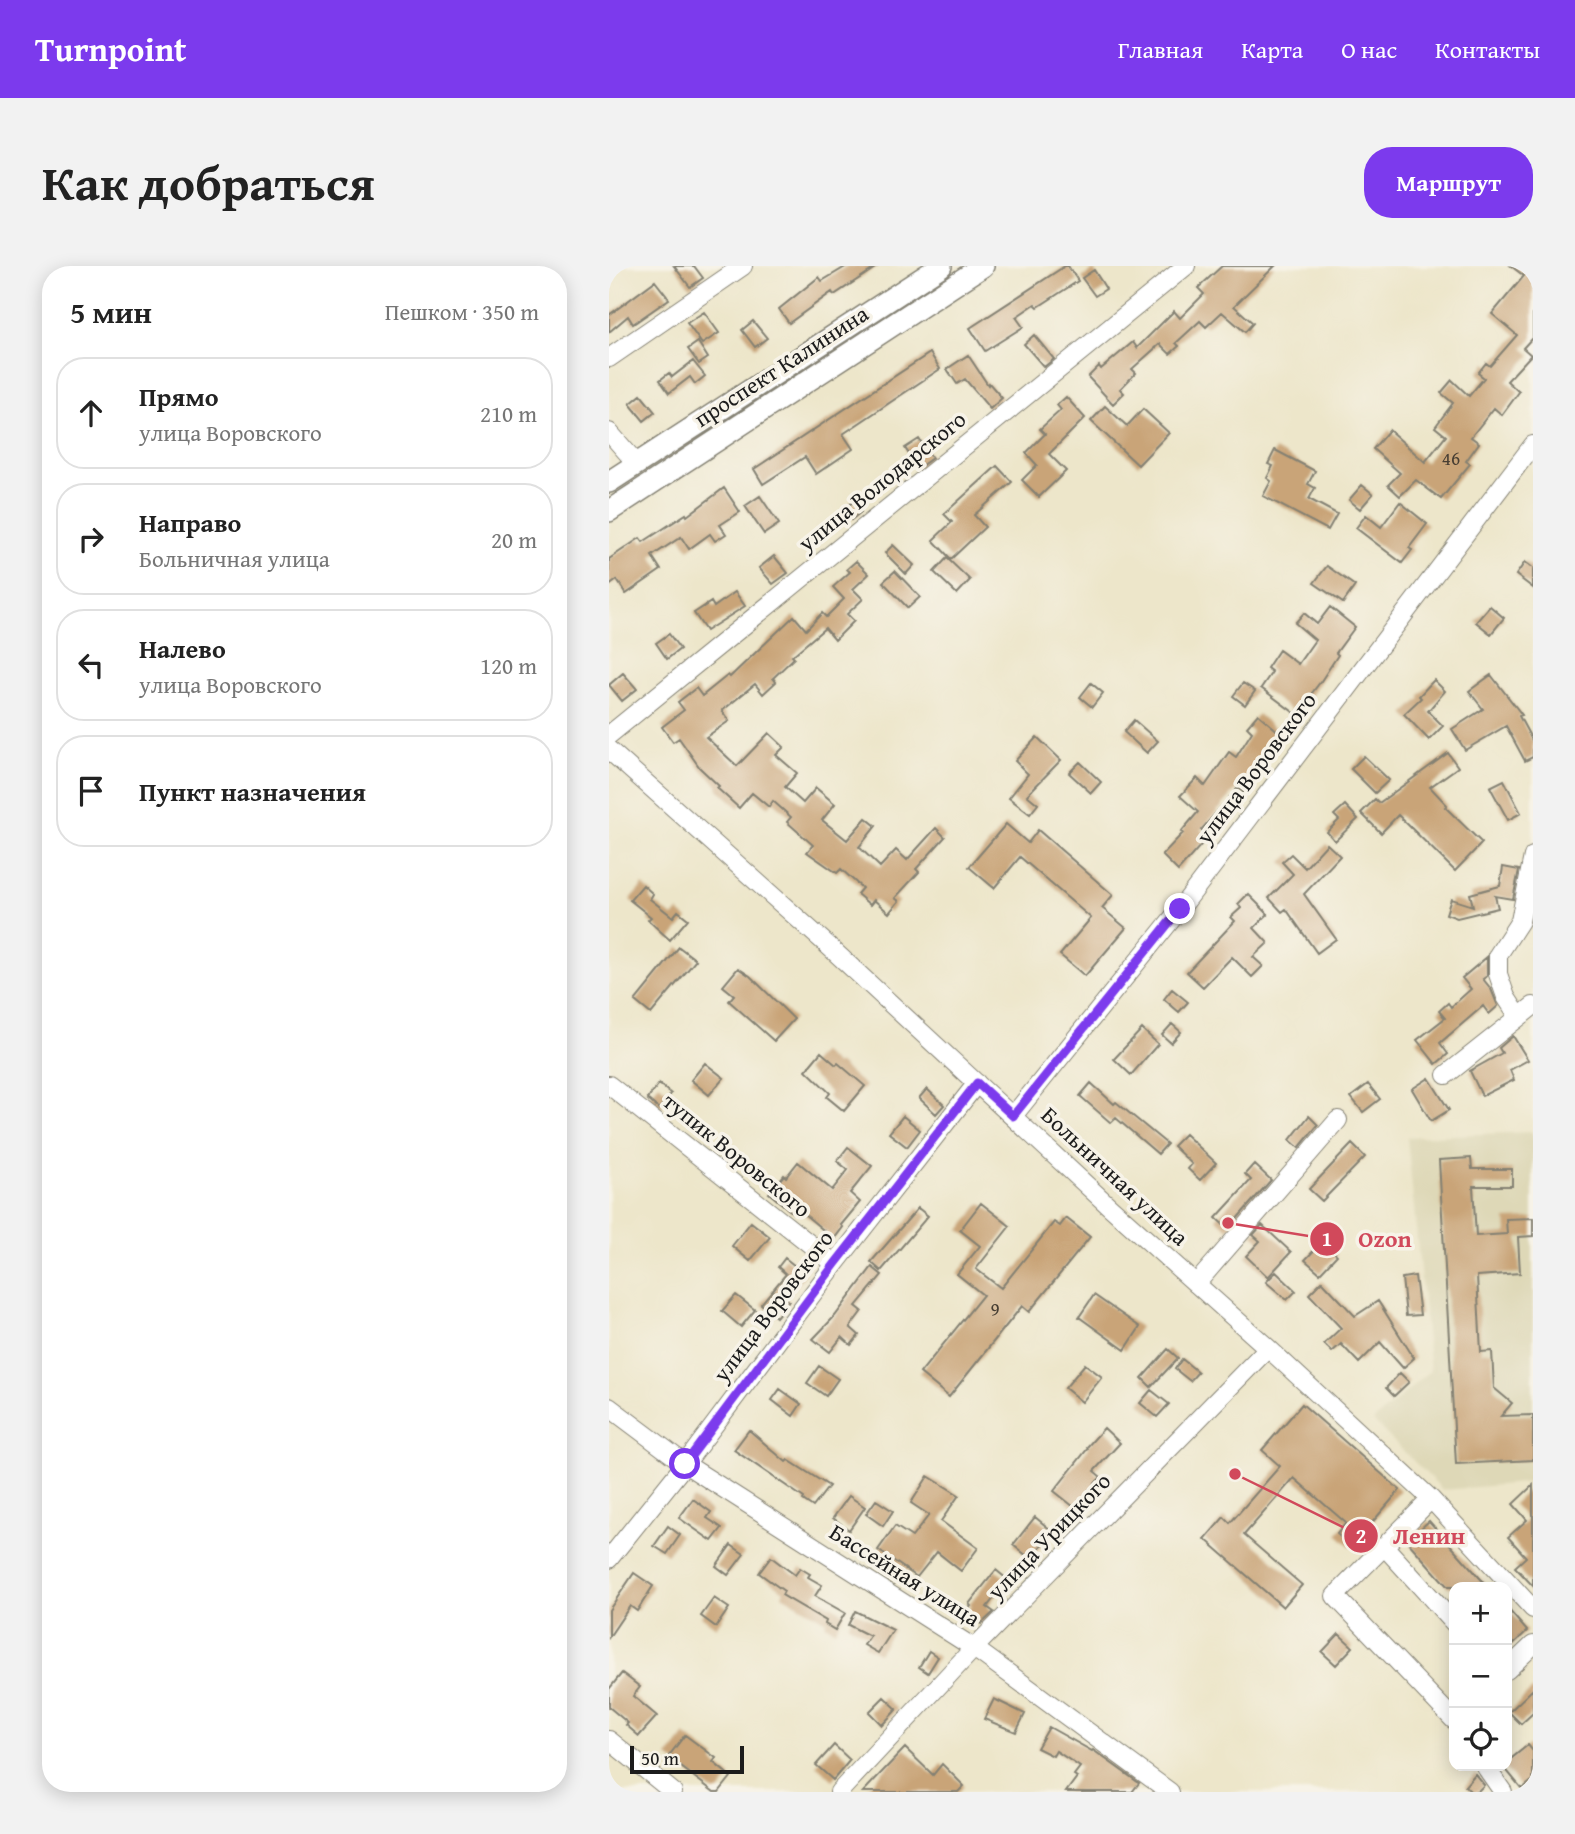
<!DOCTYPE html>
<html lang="ru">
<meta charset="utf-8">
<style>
body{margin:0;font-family:"Gentium Book Plus",serif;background:#f2f2f2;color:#222}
.controls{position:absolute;right:21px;bottom:21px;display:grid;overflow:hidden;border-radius:14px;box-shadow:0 4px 18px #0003}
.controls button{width:63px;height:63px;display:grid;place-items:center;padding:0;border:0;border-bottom:2px solid #e0e0e0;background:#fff;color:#222;font:35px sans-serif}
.scale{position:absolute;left:21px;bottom:18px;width:114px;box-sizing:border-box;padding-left:7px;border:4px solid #1c1c1c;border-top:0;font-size:19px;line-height:24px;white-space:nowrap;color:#1c1c1c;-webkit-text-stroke:5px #f7f3e8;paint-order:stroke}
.stop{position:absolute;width:21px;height:21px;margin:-16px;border:5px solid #7c3aed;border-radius:50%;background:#fff}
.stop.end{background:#7c3aed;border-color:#fff;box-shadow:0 2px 7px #0008}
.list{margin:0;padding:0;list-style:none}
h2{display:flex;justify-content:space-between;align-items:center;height:91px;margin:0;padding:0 28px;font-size:30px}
h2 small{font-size:23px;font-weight:400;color:#767676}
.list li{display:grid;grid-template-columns:46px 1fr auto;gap:21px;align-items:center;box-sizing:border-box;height:112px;margin:0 14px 14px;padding:0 14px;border:2px solid #e0e0e0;border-radius:28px}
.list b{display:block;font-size:26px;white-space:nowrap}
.list p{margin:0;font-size:23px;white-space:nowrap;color:#767676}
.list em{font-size:23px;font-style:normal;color:#767676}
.icon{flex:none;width:38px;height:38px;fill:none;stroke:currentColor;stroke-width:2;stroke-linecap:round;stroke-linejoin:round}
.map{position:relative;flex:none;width:924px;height:1526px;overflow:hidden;border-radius:28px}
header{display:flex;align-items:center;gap:42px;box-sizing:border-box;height:98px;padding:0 35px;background:#7c3aed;color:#fff}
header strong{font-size:33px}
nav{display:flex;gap:38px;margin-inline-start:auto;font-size:24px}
.intro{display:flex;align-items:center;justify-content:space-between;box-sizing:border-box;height:168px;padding:0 42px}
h1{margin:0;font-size:49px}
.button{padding:18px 32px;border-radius:28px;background:#7c3aed;color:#fff;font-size:24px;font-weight:700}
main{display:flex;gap:42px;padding:0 42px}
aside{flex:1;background:#fff;border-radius:28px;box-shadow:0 4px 18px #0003}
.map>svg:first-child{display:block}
.built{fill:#ded8b7}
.building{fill:#c9a478}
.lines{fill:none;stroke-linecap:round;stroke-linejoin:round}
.minor-casing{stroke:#848173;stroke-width:20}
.major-casing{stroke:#848173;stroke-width:24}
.minor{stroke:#fff;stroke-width:18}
.major{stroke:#fff;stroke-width:21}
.route{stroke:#7c3aed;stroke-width:9}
.labels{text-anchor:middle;stroke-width:7;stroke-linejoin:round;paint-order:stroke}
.number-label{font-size:19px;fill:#473e33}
.street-label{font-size:23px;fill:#1c1c1c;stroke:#f7f3e8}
.leader{fill:none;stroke:#d1495b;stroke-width:2.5}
.callout-dot{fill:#d1495b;stroke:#f7f3e8;stroke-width:2.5}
.mark-label{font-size:21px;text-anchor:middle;font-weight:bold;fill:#fff}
.callout-label{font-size:24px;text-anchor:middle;font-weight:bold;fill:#d1495b;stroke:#f7f3e8;stroke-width:7;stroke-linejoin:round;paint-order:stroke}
</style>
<header>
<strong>Turnpoint</strong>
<nav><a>Главная</a><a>Карта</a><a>О нас</a><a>Контакты</a></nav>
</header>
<div class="intro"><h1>Как добраться</h1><a class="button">Маршрут</a></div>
<main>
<aside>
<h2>5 мин<small>Пешком · 350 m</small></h2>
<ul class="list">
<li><svg class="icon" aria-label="ahead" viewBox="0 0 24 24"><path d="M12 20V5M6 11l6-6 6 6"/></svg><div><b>Прямо</b><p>улица Воровского</p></div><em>210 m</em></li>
<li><svg class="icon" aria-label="right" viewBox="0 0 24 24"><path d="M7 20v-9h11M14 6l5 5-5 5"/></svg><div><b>Направо</b><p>Больничная улица</p></div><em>20 m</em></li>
<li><svg class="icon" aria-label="left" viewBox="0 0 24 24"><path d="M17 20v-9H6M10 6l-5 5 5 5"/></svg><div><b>Налево</b><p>улица Воровского</p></div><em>120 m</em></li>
<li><svg class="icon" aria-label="arrive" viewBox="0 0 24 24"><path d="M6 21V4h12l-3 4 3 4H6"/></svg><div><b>Пункт назначения</b></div></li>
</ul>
</aside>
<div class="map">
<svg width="924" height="1526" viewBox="0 0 924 1526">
<rect width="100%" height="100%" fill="#f7f3e8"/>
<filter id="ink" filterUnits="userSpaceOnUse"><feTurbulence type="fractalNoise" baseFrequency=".0143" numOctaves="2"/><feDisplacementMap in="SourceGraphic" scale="14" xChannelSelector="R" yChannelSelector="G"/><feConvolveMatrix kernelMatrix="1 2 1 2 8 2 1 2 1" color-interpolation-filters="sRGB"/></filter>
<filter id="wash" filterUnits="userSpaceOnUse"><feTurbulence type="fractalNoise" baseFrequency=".00686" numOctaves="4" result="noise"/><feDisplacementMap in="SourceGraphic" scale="28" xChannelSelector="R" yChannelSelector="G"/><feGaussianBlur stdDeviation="1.57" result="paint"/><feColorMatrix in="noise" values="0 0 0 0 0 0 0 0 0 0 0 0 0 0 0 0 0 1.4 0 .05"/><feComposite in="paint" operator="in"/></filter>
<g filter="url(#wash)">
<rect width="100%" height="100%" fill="#ede6ca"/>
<path class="built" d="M 924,866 L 924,1216 L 834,1224 L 764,1155 L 821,1105 L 798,871 Z"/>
<g id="blocks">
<path class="building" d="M 65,0 L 85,0 L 94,12 L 81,21 Z
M 238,0 L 269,0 L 225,29 L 223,26 L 180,57 L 170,43 L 210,11 L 213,15 Z
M 456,0 L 459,0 L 469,15 L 429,41 L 426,38 L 407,51 L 414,61 L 376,85 L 361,62 Z
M 613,0 L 666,0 L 625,40 L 644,57 L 636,66 L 613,46 L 597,61 L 591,55 L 567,77 L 570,80 L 561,88 L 551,78 L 523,103 L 527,107 L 511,123 L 515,127 L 504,138 L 479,111 L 490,100 L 492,103 L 524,76 L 528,82 L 565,45 L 571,52 L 595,28 L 589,22 Z
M 902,0 L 924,0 L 924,71 L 914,82 L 922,89 L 898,115 L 910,126 L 893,149 L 885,142 L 862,171 L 870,177 L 857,195 L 861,198 L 832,233 L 807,214 L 791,230 L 779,219 L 791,207 L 764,183 L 780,164 L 816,196 L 837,170 L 826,161 L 844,137 L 832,127 L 843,114 L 860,130 L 875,112 L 869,107 L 877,97 L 881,100 L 908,69 L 883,48 L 915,10 Z
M 485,4 L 497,23 L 486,30 L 473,12 Z
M 46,15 L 60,33 L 24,58 L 19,50 L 0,66 L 0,49 Z
M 95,46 L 110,67 L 93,78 L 78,57 Z
M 144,55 L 158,72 L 146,81 L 133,64 Z
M 425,69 L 445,93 L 435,101 L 415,78 Z
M 89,76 L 99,92 L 90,98 L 79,83 Z
M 321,87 L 331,103 L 234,168 L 244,183 L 207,208 L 196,191 L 154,218 L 145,203 Z
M 359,89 L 379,119 L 380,117 L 393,132 L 381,143 L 356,113 L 348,118 L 338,103 Z
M 84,95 L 96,110 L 86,118 L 81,111 L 60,127 L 51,114 L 60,107 L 63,111 Z
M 32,129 L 46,146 L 35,155 L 21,138 Z
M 457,131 L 476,152 L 440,188 L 457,205 L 430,231 L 413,214 L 428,199 L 417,187 L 436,168 L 431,163 L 452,144 L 448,139 Z
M 496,140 L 518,160 L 534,143 L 560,167 L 529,199 L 482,155 Z
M 310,173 L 323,192 L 309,202 L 296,182 Z
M 666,184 L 706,205 L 699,218 L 706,222 L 700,233 L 728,248 L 719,264 L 654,230 L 662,215 L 658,212 L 664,200 L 659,198 Z
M 388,200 L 403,216 L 365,249 L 376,261 L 342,293 L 324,274 L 343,256 L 335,248 Z
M 753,219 L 764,228 L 751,243 L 740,234 Z
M 115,222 L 131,246 L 111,259 L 117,268 L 106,275 L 101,268 L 80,283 L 72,271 L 43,290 L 52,304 L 17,328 L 8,314 L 0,320 L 0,293 L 31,272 L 34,276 L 77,248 L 78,250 Z
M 151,230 L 170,258 L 155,268 L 136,240 Z
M 244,236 L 252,246 L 242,254 L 234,244 Z
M 791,236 L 818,258 L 800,282 L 803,284 L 793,297 L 747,262 L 757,249 L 772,261 Z
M 284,279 L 305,299 L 297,308 L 276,287 Z
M 165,290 L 179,307 L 164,318 L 150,302 Z
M 338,292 L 361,314 L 348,328 L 325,306 Z
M 247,295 L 260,308 L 244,323 L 254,333 L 238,348 L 245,355 L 226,374 L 216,362 L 183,390 L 185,392 L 164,412 L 167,416 L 154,428 L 146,418 L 113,445 L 120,455 L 97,471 L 128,500 L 160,467 L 175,481 L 167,489 L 188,507 L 176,521 L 194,537 L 207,522 L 226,538 L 213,554 L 238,574 L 257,552 L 267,560 L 250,581 L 271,601 L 287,584 L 298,594 L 327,562 L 336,571 L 307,603 L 310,606 L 286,632 L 290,635 L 280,647 L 265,634 L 261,639 L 248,628 L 253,622 L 232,603 L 228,607 L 198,586 L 204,579 L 178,556 L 182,551 L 164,535 L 160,541 L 143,527 L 130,542 L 108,522 L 110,520 L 91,502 L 70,472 L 64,476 L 53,461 L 75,444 L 69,436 L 87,422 L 93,430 L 119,409 L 121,411 L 185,350 L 197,364 L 213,347 L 217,351 L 235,333 L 224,321 L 241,306 L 238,303 Z
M 916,296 L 924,302 L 924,322 L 907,309 Z
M 718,300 L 746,320 L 734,337 L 705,317 Z
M 286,305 L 311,331 L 299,342 L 274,316 Z
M 126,326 L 136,340 L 97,365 L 85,347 L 102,336 L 105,341 Z
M 881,340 L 895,352 L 882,368 L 867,356 Z
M 721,341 L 746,361 L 727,387 L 729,389 L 712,415 L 687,448 L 652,422 L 663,406 L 658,402 L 670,384 L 689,398 L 706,374 L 686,357 L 695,347 L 708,358 Z
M 60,368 L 71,383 L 58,393 L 47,377 Z
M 14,407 L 28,423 L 13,435 L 0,419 Z
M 882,409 L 913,449 L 910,450 L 924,476 L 924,491 L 916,495 L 897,460 L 856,484 L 843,463 L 874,443 L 860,425 Z
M 825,414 L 836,425 L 819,445 L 834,460 L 820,474 L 795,448 L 812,432 L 810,430 Z
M 482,417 L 494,427 L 483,441 L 471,431 Z
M 634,417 L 646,425 L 636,439 L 624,430 Z
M 649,448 L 671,467 L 655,487 L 659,490 L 648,507 L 650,508 L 636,528 L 629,522 L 592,564 L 600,570 L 569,605 L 553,589 L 574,567 L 572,566 L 589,546 L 571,530 L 588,512 L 596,520 L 620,486 L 627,491 L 643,466 L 638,461 Z
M 525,454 L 549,475 L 538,487 L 515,466 Z
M 428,471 L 452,494 L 418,529 L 429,538 L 421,548 L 400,532 L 419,508 L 406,495 Z
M 839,487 L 849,501 L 821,521 L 838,539 L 836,541 L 873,577 L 846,605 L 789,549 L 772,567 L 752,547 L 766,533 L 770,537 Z
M 755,490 L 780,514 L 766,527 L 742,503 Z
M 471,496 L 492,516 L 482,527 L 460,507 Z
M 895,514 L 912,547 L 899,554 L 881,521 Z
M 736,539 L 749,553 L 726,575 L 718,566 L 730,554 L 725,549 Z
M 397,558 L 419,577 L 429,564 L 504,629 L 493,642 L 517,662 L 476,710 L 451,689 L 482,652 L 411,591 L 385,622 L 360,601 Z
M 718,578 L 731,590 L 695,628 L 727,673 L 708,687 L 677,643 L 673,646 L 660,632 L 684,608 L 673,596 L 682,588 L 696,602 Z
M 894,601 L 910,604 L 904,633 L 886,630 L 889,642 L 848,652 L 837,648 L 842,633 L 864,640 L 861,628 L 891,620 Z
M 34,619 L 44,628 L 41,633 L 64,651 L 69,645 L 79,653 L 61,674 L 39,654 L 42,651 L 21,634 Z
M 639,628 L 659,648 L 645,662 L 659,677 L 644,691 L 654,700 L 643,711 L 623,691 L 594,721 L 578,706 L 626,655 L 622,651 L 632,642 L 629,638 Z
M 70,681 L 87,694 L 42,748 L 26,735 Z
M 878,691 L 878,710 L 874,713 L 882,723 L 889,740 L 880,748 L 874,740 L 831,777 L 839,788 L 827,798 L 808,774 L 836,752 L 830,745 L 839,737 L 842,741 L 862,723 L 853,712 Z
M 129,702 L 141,710 L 185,753 L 165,775 L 120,735 L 125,729 L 114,720 Z
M 563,723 L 579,736 L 570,746 L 555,733 Z
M 563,758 L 572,766 L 562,777 L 553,769 Z
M 533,763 L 549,778 L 522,809 L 505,793 Z
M 904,770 L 919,794 L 901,804 L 905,814 L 873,830 L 861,805 L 893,787 L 890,782 Z
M 212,786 L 227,799 L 229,797 L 256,820 L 235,845 L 218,831 L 221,827 L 197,804 Z
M 96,797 L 115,812 L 100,829 L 82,814 Z
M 820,812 L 840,844 L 822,855 L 803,823 Z
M 482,817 L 505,838 L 507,836 L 558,878 L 549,888 L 507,852 L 502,857 L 471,830 Z
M 50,818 L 62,828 L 50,843 L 38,833 Z
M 759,818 L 771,833 L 754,846 L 742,831 Z
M 318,823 L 335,839 L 327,848 L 310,832 Z
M 294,850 L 311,864 L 298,881 L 280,867 Z
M 700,850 L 709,859 L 690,882 L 681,874 Z
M 576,868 L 607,897 L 591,914 L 579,903 L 583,898 L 564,880 Z
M 743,878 L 756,891 L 713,935 L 700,923 Z
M 239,881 L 263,900 L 241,927 L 251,936 L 232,959 L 234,961 L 225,973 L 188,942 L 184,947 L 160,927 L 175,909 L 177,911 L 189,896 L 223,924 L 239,904 L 228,895 Z
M 862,892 L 863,903 L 903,903 L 903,920 L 864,920 L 867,970 L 898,968 L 897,953 L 924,952 L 924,970 L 909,971 L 911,1007 L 868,1010 L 872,1086 L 883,1085 L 885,1122 L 903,1137 L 892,1150 L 924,1149 L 924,1194 L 847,1198 L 830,894 Z
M 645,898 L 662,914 L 619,963 L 607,952 L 642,914 L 636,908 Z
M 372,937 L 401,960 L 367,1003 L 392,1022 L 445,956 L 451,960 L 457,952 L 481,971 L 420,1046 L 413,1040 L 340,1131 L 311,1107 L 374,1029 L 348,1008 L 371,980 L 351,964 Z
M 309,942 L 319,950 L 272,1005 L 262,996 Z
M 142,956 L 161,971 L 141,995 L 123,980 Z
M 653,959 L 682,986 L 659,1011 L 637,990 L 651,975 L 644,969 Z
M 714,975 L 728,989 L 711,1007 L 696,994 Z
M 176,992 L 196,1008 L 177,1033 L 180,1035 L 167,1051 L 152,1038 L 177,1008 L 169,1001 Z
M 263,1001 L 273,1009 L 247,1040 L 253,1045 L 241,1061 L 250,1069 L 242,1079 L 233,1071 L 221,1086 L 204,1073 L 226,1050 Z
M 667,1006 L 687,1025 L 678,1034 L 657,1016 Z
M 806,1010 L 811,1049 L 797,1050 L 793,1012 Z
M 713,1015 L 746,1050 L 769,1035 L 805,1092 L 794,1102 L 771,1076 L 750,1097 L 732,1078 L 723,1086 L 715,1078 L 732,1062 L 700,1028 Z
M 127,1029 L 146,1044 L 132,1061 L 113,1045 Z
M 485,1029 L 531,1061 L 516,1084 L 470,1051 Z
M 559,1083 L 569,1092 L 542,1121 L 533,1112 Z
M 573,1093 L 589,1106 L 581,1115 L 566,1103 Z
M 476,1098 L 493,1111 L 473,1136 L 456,1122 Z
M 210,1100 L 229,1113 L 217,1130 L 198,1117 Z
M 791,1107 L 800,1116 L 785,1130 L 777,1122 Z
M 171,1123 L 192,1138 L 184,1150 L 163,1134 Z
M 542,1124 L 560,1138 L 548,1151 L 531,1137 Z
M 693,1138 L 791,1224 L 742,1281 L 728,1268 L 737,1257 L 685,1212 L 635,1269 L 693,1319 L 674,1341 L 596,1273 L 615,1251 L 621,1257 L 671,1200 L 653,1184 Z
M 495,1162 L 511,1177 L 485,1205 L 492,1211 L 465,1241 L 445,1225 L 479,1182 L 478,1181 Z
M 140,1164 L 177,1196 L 179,1194 L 220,1220 L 204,1241 L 194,1234 L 195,1232 L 125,1184 Z
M 319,1210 L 350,1229 L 332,1255 L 369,1282 L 352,1305 L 328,1286 L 308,1311 L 269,1284 L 286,1260 L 303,1271 L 320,1249 L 302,1237 Z
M 924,1219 L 924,1320 L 906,1301 L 917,1291 L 899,1271 L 918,1254 L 904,1238 Z
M 240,1230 L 256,1241 L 240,1264 L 224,1252 Z
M 84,1233 L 102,1246 L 98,1252 L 113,1262 L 103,1275 L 70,1252 Z
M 267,1234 L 284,1245 L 274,1260 L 257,1248 Z
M 426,1251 L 443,1265 L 422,1293 L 404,1279 Z
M 820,1255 L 879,1321 L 839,1321 L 798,1275 Z
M 59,1260 L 71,1269 L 58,1288 L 45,1280 Z
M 122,1279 L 135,1288 L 119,1309 L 107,1300 Z
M 162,1291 L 186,1309 L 191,1302 L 201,1308 L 199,1311 L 213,1319 L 206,1330 L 236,1347 L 226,1364 L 216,1358 L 217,1355 L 173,1329 L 175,1325 L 150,1307 Z
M 387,1304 L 399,1314 L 378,1341 L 385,1346 L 372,1358 L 357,1346 L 362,1340 L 360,1338 Z
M 25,1307 L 44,1320 L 28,1345 L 21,1340 L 0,1371 L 0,1344 Z
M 105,1332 L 120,1342 L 107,1361 L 92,1350 Z
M 898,1342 L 918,1365 L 898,1384 Z
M 246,1345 L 284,1364 L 269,1387 L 255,1379 L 261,1370 L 239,1359 Z
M 730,1368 L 744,1381 L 727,1399 L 713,1386 Z
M 320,1385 L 329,1391 L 319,1407 L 310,1401 Z
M 13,1407 L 31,1421 L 24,1430 L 48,1450 L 30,1470 L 17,1459 L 19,1457 L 0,1441 L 0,1423 Z
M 924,1423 L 924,1447 L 912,1458 L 900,1446 Z
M 275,1431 L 288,1443 L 273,1459 L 260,1446 Z
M 385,1433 L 416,1448 L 407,1466 L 375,1453 Z
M 440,1461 L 483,1485 L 484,1484 L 530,1517 L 523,1526 L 457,1526 L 468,1511 L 465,1509 L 471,1501 L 447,1485 L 444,1490 L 428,1482 Z
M 76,1469 L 107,1492 L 104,1496 L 122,1511 L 110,1526 L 105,1526 L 59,1491 Z
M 225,1479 L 241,1494 L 224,1514 L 207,1499 Z
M 919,1479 L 924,1485 L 924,1514 L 913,1523 L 894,1500 L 898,1500 L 898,1496 Z
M 296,1482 L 324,1509 L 333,1498 L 355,1520 L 349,1526 L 254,1526 Z
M 866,1508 L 875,1519 L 868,1526 L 862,1526 L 856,1520 Z"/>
</g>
</g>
<g filter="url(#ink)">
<use href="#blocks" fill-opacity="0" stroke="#848173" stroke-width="2"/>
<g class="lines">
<defs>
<path id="minor" d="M 0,92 L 134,0
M 0,166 L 28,198
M 0,469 L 577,0
M 0,484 L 213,674 L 500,940 L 659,1082 L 822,1233 L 924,1343
M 910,751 L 897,731 L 889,708 L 889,689 L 911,655 L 924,590
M 837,809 L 924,740
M 0,819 L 226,998
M 404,850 L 571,643 L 924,179
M 587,1018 L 729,854
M 0,1141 L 76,1198 L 365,1382 L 561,1526
M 822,1233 L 726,1330 L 845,1454
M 775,1280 L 845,1357
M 0,1293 L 76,1198 L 226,998 L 368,817
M 898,1404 L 924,1379
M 0,1474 L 64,1526
M 876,1500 L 894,1526
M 230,1526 L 365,1382 L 659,1082"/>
<path id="major" d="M 0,216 L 332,0
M 0,245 L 374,0"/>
</defs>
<use href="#minor" class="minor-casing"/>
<use href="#major" class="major-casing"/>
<use href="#minor" class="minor"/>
<use href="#major" class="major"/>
</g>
</g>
<g class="lines" filter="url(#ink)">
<path class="route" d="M 76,1198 L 226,998 L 368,817 L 404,850 L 571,643"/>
</g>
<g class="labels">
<g class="number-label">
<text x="842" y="199">46</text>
<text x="386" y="1050">9</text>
</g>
<g class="street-label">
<text transform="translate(172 100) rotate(-33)" y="8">проспект Калинина</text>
<text transform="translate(273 215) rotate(-39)" y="8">улица Володарского</text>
<text transform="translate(647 502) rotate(-53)" y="8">улица Воровского</text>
<text transform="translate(128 889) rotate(39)" y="8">тупик Воровского</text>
<text transform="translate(506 910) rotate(43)" y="8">Больничная улица</text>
<text transform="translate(164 1040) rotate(-53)" y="8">улица Воровского</text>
<text transform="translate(440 1270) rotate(-46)" y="8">улица Урицкого</text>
<text transform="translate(296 1309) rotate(32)" y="8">Бассейная улица</text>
</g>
</g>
<path class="leader" d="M619 957L718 973M626 1208L752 1270"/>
<g class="callout-dot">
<circle cx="619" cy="957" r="7"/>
<circle cx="626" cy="1208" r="7"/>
<circle cx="718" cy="973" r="18"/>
<circle cx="752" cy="1270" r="18"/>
</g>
<g class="mark-label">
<text x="718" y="980">1</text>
<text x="752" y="1277">2</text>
</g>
<g class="callout-label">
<text x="776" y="981">Ozon</text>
<text x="820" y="1278">Ленин</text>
</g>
</svg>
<div class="controls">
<button>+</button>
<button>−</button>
<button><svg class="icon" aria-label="locate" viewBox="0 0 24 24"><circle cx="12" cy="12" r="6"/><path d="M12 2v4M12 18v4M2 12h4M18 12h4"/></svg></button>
</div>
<div class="scale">50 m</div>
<div class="stop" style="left:76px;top:1198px"></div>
<div class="stop end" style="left:571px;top:643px"></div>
</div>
</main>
